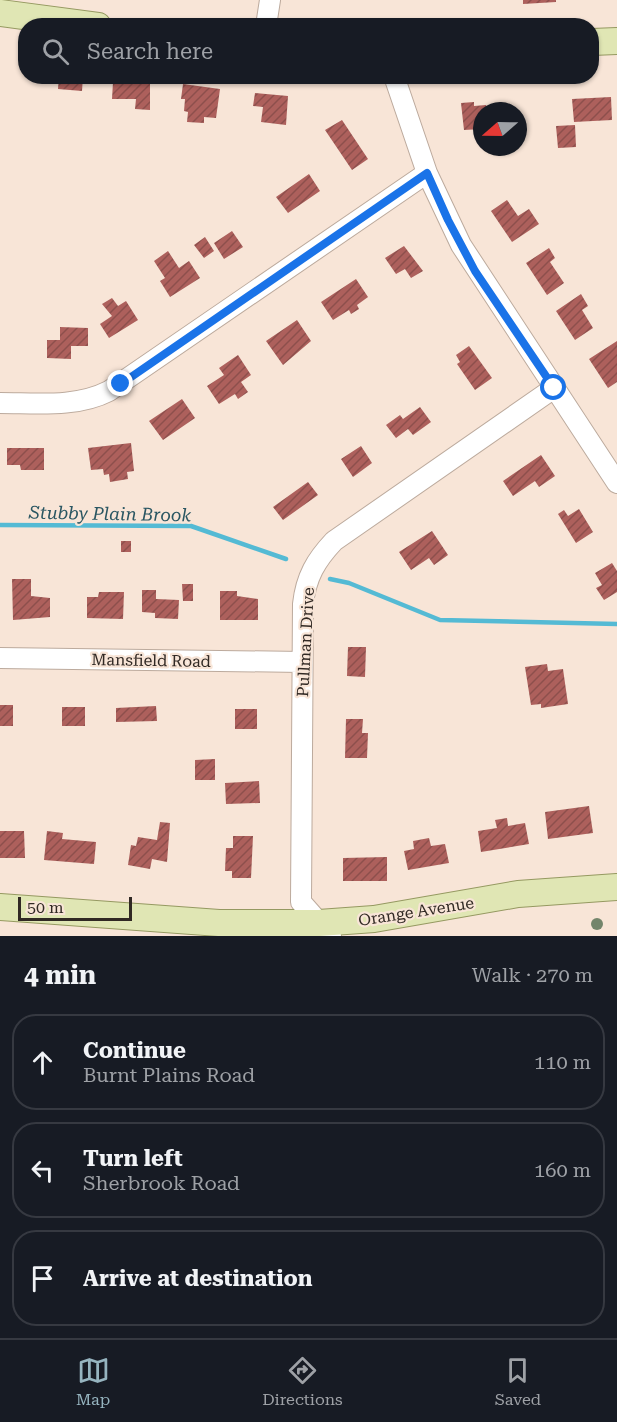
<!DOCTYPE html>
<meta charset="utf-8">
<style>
body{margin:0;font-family:"Roboto Serif",serif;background:#20242c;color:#f1f3f6}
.compass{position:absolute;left:473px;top:102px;width:54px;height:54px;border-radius:50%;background:#171b24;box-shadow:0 2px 4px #0004;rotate:250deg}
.scale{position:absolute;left:18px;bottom:15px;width:114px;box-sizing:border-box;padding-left:6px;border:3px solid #312924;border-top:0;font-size:16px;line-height:21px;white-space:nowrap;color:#312924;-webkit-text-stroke:4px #f8e5d7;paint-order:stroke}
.stop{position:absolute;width:18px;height:18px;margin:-14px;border:4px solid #1a73e8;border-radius:50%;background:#fff}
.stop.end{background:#1a73e8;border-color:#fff;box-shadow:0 2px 6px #0008}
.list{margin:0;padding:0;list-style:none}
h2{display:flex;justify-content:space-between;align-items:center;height:78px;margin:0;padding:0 24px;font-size:26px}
h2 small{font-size:20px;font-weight:400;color:#9ea1a6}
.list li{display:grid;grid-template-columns:39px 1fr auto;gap:18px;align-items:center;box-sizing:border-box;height:96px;margin:0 12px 12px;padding:0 12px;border:2px solid #363941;border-radius:24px}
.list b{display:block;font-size:22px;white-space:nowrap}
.list p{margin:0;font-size:20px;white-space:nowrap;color:#9ea1a6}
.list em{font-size:20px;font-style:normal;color:#9ea1a6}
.icon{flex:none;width:33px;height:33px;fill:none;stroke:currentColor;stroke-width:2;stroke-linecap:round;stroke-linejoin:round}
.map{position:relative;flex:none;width:617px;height:936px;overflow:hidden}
.search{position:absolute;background:#171b24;box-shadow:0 2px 4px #0004;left:18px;right:18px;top:18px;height:66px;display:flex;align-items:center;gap:15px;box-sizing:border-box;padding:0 21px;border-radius:24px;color:#9ea1a6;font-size:22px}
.sheet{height:402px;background:#171b24}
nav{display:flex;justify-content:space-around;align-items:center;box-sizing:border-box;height:84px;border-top:2px solid #363941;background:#171b24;font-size:16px;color:#9ea1a6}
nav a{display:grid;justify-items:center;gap:3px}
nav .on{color:#96b4bf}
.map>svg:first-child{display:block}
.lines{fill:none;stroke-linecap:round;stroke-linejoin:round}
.stream{stroke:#54bad4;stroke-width:4.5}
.building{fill:url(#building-hatch)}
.minor-casing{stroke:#bcaa9d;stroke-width:22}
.major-casing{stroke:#959961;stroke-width:28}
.minor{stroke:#fff;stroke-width:20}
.major{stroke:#e0e6b4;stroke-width:26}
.tree{fill:#73856b}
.route{stroke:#1a73e8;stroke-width:8}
.labels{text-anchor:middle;stroke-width:4.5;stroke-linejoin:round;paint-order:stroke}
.street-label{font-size:16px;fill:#312924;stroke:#f8e5d7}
.water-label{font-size:18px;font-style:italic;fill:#2a5662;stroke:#f8e5d7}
</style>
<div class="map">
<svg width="617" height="936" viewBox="0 0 617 936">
<defs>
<pattern id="building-hatch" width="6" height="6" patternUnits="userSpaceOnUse" patternTransform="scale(1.5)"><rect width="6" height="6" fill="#ad605c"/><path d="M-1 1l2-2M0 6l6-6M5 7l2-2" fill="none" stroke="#8d4f4c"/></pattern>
</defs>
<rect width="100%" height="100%" fill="#f8e5d7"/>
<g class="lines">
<path class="stream" d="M 0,525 L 191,526 L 286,559
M 330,579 L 349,583 L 440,620 L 617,624"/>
</g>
<path class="building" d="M 523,0 L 556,0 L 556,2 L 523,4 Z
M 59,76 L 83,76 L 82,91 L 58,89 Z
M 126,77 L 150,80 L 150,110 L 135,109 L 136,99 L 112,99 L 113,82 L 126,83 Z
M 183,84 L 220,89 L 216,118 L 204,117 L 204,123 L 187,122 L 188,112 L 184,111 L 185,99 L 181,99 Z
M 255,93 L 288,96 L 286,125 L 261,122 L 263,107 L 253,106 Z
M 611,97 L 612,120 L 574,122 L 572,99 Z
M 474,102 L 474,106 L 486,105 L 487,111 L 482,111 L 482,129 L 464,130 L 461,103 Z
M 342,120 L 368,159 L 352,170 L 325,130 Z
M 575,125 L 576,147 L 558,148 L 556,126 Z
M 309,174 L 320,191 L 288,213 L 276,197 Z
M 507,200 L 518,216 L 529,209 L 539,224 L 512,242 L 491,211 Z
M 232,231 L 243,247 L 224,259 L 214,243 Z
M 205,237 L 214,251 L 204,258 L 194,245 Z
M 404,246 L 423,271 L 411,278 L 405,269 L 396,274 L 385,258 Z
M 549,248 L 555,258 L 550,262 L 564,283 L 547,295 L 526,263 Z
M 168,251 L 179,268 L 189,261 L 200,278 L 170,297 L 160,281 L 165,278 L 154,261 Z
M 356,279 L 368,297 L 357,305 L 359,309 L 351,314 L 349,310 L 333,320 L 321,302 Z
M 581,294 L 588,306 L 582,310 L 593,328 L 575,340 L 556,311 Z
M 112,298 L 118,306 L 126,301 L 138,320 L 109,338 L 100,324 L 112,316 L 102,304 Z
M 297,320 L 311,341 L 283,365 L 266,341 Z
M 60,327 L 88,328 L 88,346 L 71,346 L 71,359 L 47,358 L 47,340 L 60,340 Z
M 617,341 L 617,382 L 608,388 L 589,359 Z
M 469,346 L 492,378 L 475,390 L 457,364 L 460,362 L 456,355 Z
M 238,355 L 251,375 L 241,382 L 248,392 L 238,399 L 235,394 L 219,404 L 207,386 L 224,375 L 219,368 Z
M 182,399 L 195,418 L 163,440 L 149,421 Z
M 420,407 L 431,422 L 413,435 L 408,429 L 396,438 L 386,425 L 400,415 L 403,419 Z
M 131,443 L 134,471 L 127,472 L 128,479 L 110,482 L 109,474 L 104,475 L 103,469 L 91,470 L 88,448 Z
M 361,446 L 372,463 L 353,477 L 341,459 Z
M 7,448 L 44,448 L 44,470 L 21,470 L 20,465 L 7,465 Z
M 541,455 L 555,476 L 539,487 L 535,481 L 513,496 L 503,481 Z
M 308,482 L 318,495 L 283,520 L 273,507 Z
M 579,509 L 593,532 L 576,543 L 558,514 L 564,510 L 568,516 Z
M 432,531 L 448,555 L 434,565 L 429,558 L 411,570 L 399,552 Z
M 121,541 L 131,541 L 131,552 L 121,552 Z
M 612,563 L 617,571 L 617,592 L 604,600 L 596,588 L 602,585 L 595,573 Z
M 12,579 L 31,579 L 31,596 L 50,598 L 50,617 L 13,620 Z
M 182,584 L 193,584 L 193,601 L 183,601 Z
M 142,590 L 156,590 L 156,599 L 179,600 L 178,619 L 155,618 L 155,613 L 142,612 Z
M 220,591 L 237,591 L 237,596 L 258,599 L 258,620 L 220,620 Z
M 99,592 L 124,592 L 123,619 L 87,618 L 87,597 L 98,597 Z
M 348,647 L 366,647 L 365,677 L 347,676 Z
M 547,664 L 548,671 L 563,669 L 568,704 L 541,708 L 541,704 L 531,705 L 525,667 Z
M 0,705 L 13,705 L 13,726 L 0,726 Z
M 156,706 L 157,721 L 116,722 L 116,708 Z
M 62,707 L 85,707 L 85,726 L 62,726 Z
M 235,709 L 257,709 L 257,729 L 235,729 Z
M 346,719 L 363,719 L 362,733 L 368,733 L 367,758 L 345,758 Z
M 215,759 L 215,780 L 195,780 L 195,760 Z
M 259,781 L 260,803 L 226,804 L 225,783 Z
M 589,806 L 593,833 L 548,839 L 545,812 Z
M 507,818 L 508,826 L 525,823 L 529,844 L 481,852 L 478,831 L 497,828 L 495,820 Z
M 160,822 L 170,823 L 167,862 L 152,859 L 150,869 L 128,865 L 131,845 L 136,846 L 138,837 L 157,840 Z
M 0,831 L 24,831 L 25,858 L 0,858 Z
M 47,831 L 63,833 L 62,839 L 96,842 L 94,864 L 44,860 Z
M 233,836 L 253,836 L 251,878 L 232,878 L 232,871 L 225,871 L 226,848 L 233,848 Z
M 429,838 L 431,846 L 445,844 L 449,863 L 408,870 L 404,851 L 414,849 L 413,841 Z
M 387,857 L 387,881 L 343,881 L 343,858 Z"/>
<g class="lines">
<defs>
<path id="minor" d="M 266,26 L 270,0
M 394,76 L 427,173 L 461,245 L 617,483
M 0,403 C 36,403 76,408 109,391 L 427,173
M 0,658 L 302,662
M 331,936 L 301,902 L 303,604 C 306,577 316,560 334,541 L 554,388"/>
<path id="major" d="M 0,13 L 98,26
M 592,42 L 617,41
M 0,907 L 219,923 L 319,923 L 374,919 L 518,894 L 617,887"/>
</defs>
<use href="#minor" class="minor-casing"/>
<use href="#major" class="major-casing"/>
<use href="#minor" class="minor"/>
<use href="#major" class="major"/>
</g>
<circle class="tree" cx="597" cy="924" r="6"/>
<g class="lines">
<path class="route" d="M 121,384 L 427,173 L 448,220 L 475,271 L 554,388"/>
</g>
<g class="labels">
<g class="street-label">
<text transform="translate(305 642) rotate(-87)" y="6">Pullman Drive</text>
<text transform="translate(151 660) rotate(1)" y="6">Mansfield Road</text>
<text transform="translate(416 911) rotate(-9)" y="6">Orange Avenue</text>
</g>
<g class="water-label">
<text transform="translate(110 514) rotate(1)" y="6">Stubby Plain Brook</text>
</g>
</g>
</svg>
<svg class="compass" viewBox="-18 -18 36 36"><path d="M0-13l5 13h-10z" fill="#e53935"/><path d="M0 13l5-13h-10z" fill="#9ea1a6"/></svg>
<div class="scale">50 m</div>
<div class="stop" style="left:554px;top:388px"></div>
<div class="stop end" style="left:121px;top:384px"></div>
<div class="search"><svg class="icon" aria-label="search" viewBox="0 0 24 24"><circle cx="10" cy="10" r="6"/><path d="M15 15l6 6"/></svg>Search here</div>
</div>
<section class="sheet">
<h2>4 min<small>Walk · 270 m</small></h2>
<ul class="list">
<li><svg class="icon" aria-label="ahead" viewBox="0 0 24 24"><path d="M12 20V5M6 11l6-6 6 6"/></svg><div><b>Continue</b><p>Burnt Plains Road</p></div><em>110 m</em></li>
<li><svg class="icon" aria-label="left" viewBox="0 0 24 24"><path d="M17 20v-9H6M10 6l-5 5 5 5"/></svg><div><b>Turn left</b><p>Sherbrook Road</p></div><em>160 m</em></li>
<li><svg class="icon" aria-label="arrive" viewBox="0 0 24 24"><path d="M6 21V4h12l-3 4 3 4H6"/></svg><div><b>Arrive at destination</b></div></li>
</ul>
</section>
<nav>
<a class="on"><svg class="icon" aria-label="map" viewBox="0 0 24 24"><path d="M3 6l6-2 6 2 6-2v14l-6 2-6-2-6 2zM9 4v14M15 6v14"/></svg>Map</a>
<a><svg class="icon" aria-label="directions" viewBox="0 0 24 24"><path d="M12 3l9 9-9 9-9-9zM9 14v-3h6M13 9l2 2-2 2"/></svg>Directions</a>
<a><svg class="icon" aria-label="saved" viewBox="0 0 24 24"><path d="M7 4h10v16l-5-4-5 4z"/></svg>Saved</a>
</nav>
